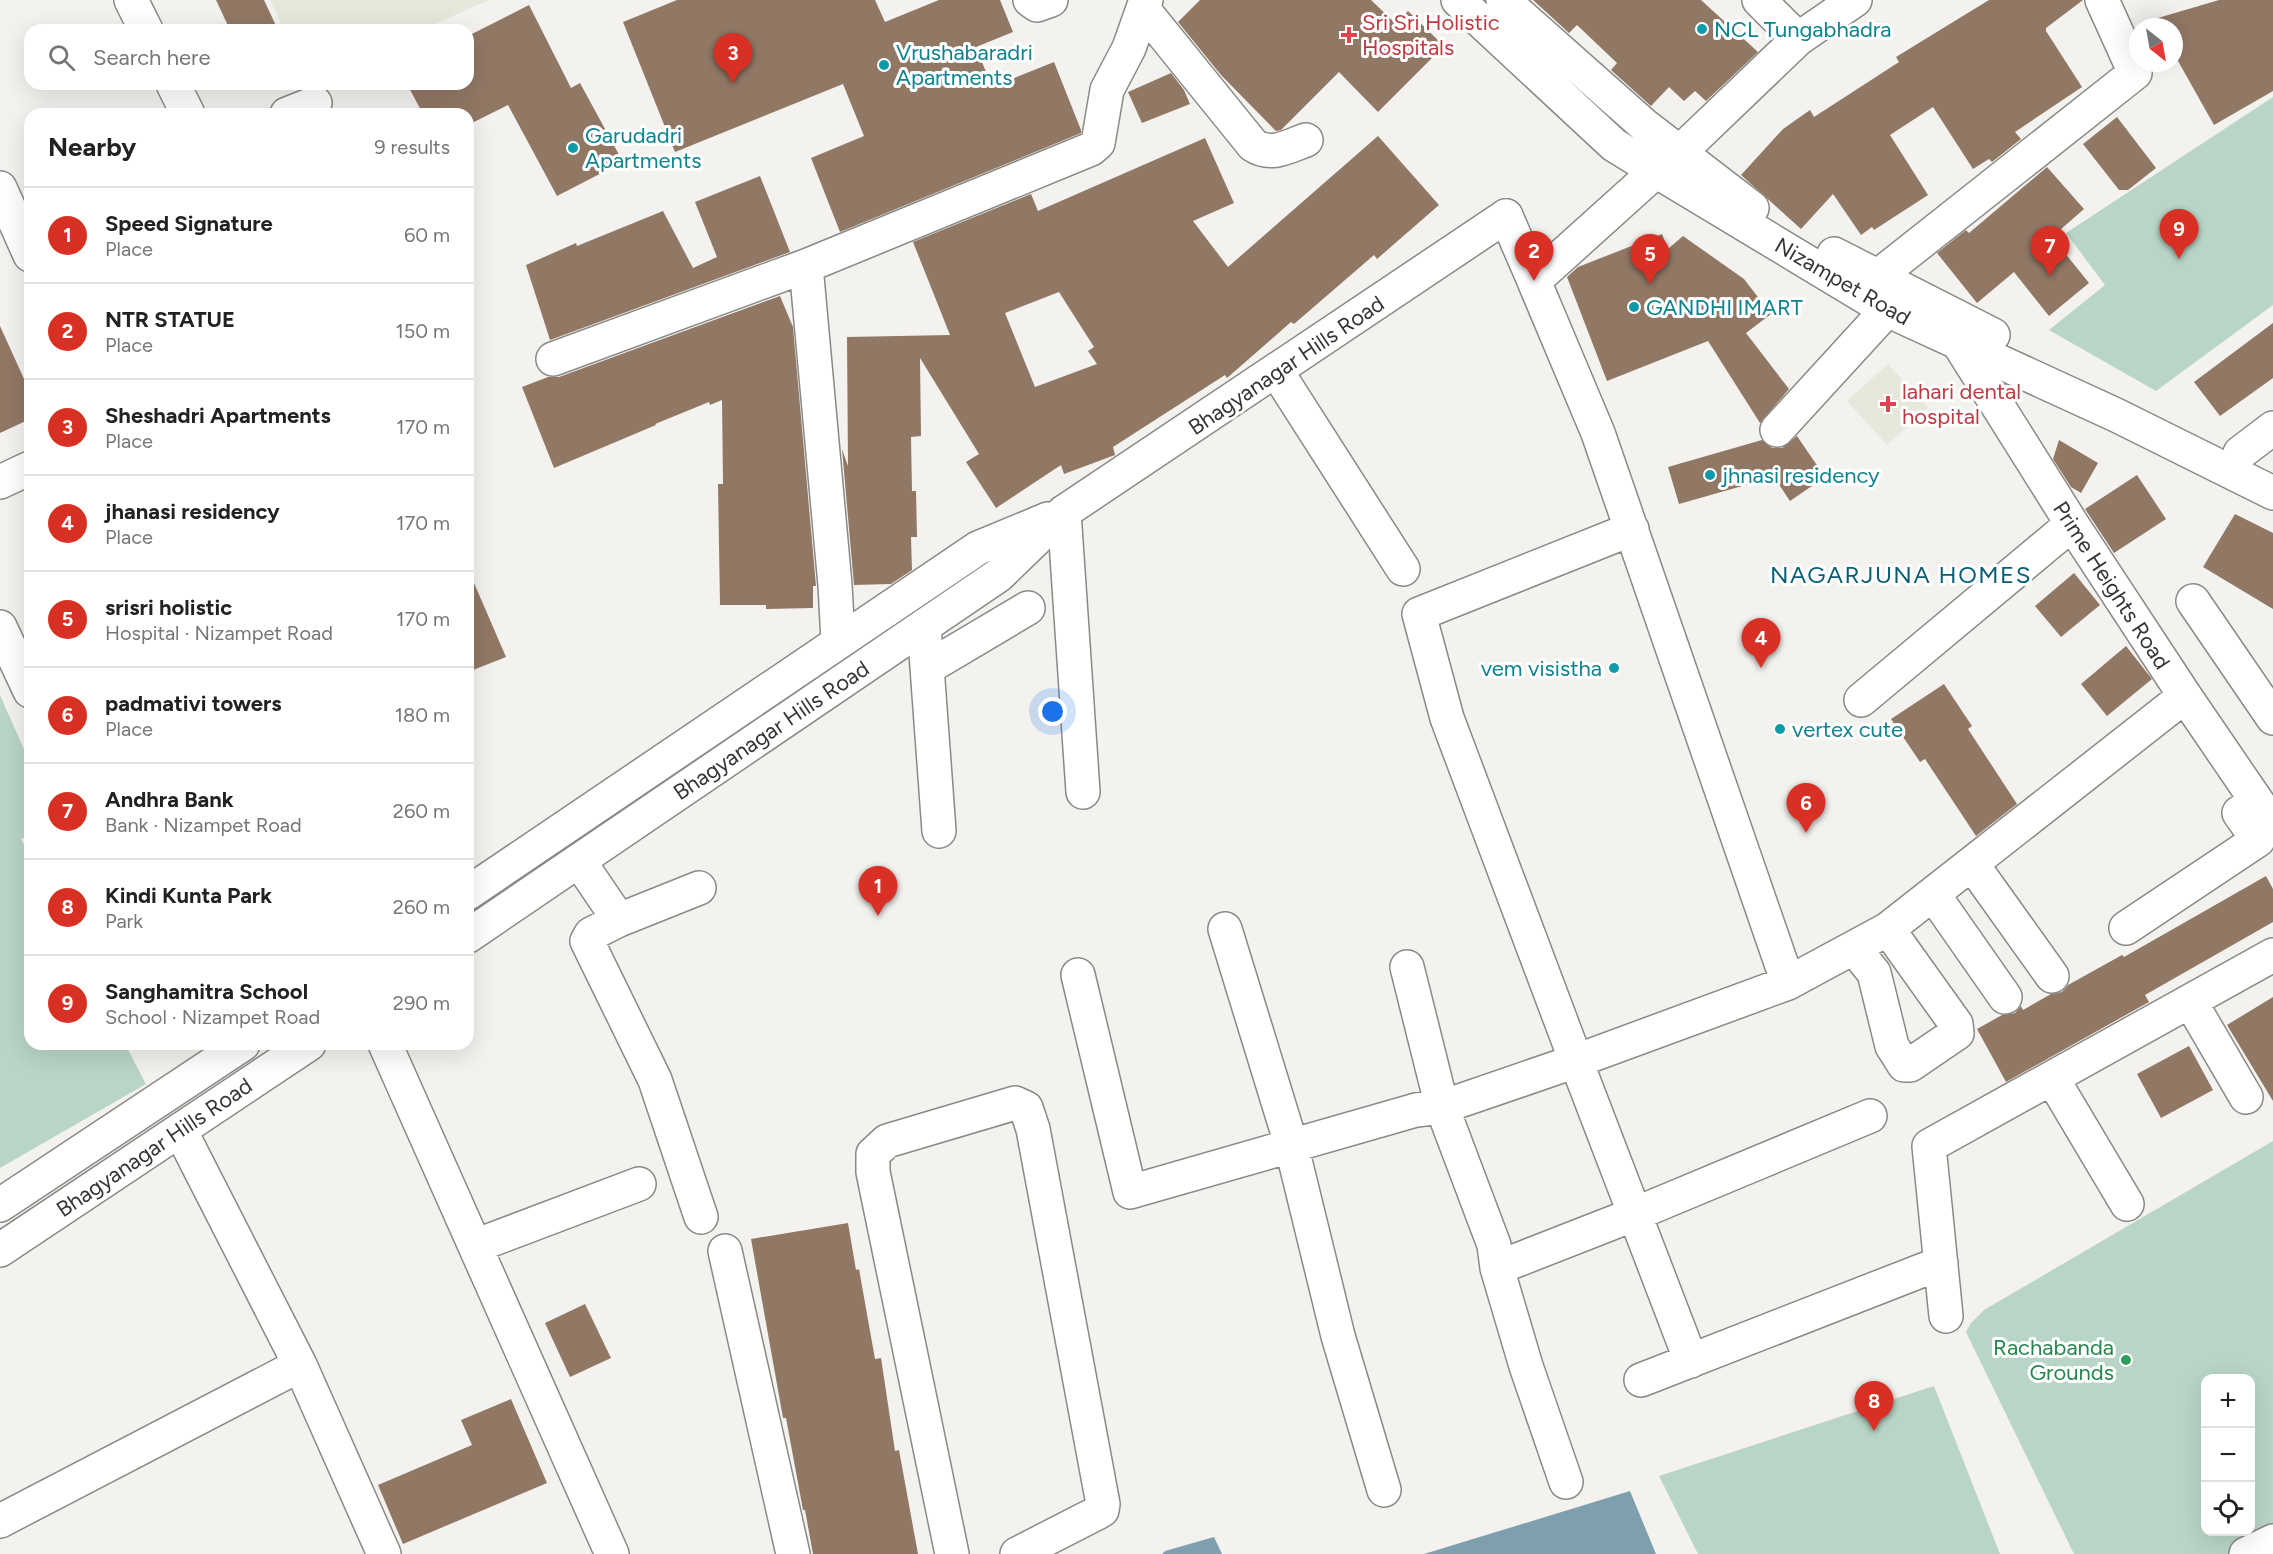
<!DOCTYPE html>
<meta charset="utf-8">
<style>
body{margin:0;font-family:Figtree,sans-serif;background:#f6f6f6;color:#222}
.controls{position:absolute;right:18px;bottom:18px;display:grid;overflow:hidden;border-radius:12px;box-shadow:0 6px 24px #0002}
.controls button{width:54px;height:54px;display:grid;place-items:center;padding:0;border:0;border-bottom:2px solid #e0e0e0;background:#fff;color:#222;font:30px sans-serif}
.compass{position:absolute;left:2129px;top:18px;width:54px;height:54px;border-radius:50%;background:#fff;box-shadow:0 6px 24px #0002;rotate:149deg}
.you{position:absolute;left:1053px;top:712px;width:21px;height:21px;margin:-15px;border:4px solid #fff;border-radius:50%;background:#1a73e8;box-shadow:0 0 0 9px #1a73e833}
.badge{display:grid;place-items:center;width:39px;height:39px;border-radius:50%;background:#d93025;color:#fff;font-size:20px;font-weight:700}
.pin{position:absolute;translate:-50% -50px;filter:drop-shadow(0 2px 3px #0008)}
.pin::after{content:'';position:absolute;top:32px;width:21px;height:18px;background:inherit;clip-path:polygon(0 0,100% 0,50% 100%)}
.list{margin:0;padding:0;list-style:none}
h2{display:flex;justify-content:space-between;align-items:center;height:78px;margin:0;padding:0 24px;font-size:26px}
h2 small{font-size:20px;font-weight:400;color:#767676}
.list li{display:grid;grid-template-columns:39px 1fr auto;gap:18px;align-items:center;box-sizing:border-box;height:96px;padding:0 24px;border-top:2px solid #e0e0e0}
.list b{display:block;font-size:22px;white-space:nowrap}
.list p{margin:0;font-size:20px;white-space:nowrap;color:#767676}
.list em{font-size:20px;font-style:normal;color:#767676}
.icon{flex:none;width:33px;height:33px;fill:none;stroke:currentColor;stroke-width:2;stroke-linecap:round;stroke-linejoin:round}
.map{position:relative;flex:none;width:2273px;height:1554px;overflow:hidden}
.search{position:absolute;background:#fff;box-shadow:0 6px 24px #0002;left:24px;top:24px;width:450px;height:66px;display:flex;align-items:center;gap:15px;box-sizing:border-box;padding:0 21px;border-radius:18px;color:#767676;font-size:22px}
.panel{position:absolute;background:#fff;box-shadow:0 6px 24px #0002;left:24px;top:108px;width:450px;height:942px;border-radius:18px}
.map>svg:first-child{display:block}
.built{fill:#e8e7dc}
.green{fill:#b9d5c7;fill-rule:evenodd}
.water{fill:#7ea0ae}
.building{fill:#917865;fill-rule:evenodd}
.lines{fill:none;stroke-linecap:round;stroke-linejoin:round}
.minor-casing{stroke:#8a8986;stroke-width:36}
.major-casing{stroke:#8a8986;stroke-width:36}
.minor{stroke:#fff;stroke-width:33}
.major{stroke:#fff;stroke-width:33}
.culture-dot{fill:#0f9aa8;stroke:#fff;stroke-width:2}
.health-dot{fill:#e0444e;stroke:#fff;stroke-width:2}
.leisure-dot{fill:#2e9e5b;stroke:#fff;stroke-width:2}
.labels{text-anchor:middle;stroke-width:6;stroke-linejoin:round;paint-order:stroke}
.health-label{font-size:22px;fill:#be3a42;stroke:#fff;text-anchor:start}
.culture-label{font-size:22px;fill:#0d838f;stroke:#fff;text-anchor:start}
.street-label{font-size:22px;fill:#353534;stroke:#fff}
.leisure-label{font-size:22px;fill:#27864d;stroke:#fff;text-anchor:end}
.neighbourhood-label{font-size:24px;letter-spacing:1.5px;fill:#075e74;stroke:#fff}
</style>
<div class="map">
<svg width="2273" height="1554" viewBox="0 0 2273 1554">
<rect width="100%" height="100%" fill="#f3f2ef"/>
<path class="built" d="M 270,0 L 489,0 L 421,30 L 284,30 Z
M 1888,364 L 1928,408 L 1887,445 L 1847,401 Z"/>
<path class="green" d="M 2273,97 L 2273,305 L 2156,391 L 2049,330 L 2105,285 L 2066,233 Z
M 0,695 L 30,763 L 30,835 L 21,839 L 30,857 L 30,1044 L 125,1044 L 146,1084 L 0,1168 Z
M 2273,1141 L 2273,1554 L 2074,1554 L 1966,1332 L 1971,1323 L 1984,1310 ZM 2206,1378 L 2250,1378 L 2250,1532 L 2206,1532 Z
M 1934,1386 L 2000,1554 L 1698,1554 L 1659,1476 Z"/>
<path class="water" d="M 1630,1491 L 1656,1554 L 1424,1554 Z
M 1214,1537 L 1222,1554 L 1162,1554 L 1165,1551 Z"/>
<path class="building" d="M 216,0 L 264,0 L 278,30 L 230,30 Z
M 677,0 L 875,0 L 885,22 L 939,0 L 1000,0 L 1013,32 L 976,47 L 992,87 L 1054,62 L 1081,130 L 1081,133 L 840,232 L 811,158 L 864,136 L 843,84 L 675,152 L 623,22 Z
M 1200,0 L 1371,0 L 1396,24 L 1408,11 L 1444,46 L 1378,112 L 1339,72 L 1281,130 L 1276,131 L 1221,75 L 1178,22 Z
M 1533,0 L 1701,0 L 1758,52 L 1706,101 L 1695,91 L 1684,101 L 1669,87 L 1651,106 L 1611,70 L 1617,63 L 1577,25 L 1569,33 Z
M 1989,0 L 2083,0 L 2046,28 L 2046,31 L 2082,87 L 2015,132 L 2021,139 L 1992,162 L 1989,159 L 1973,169 L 1933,107 L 1890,135 L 1928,195 L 1874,230 L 1872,227 L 1861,235 L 1833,194 L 1801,229 L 1741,175 L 1783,129 L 1810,110 L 1814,117 L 1899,62 L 1896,57 Z
M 2219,0 L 2273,0 L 2273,91 L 2214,125 L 2178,61 L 2174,62 L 2174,27 L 2143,27 L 2141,23 Z
M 529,5 L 571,88 L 580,83 L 623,162 L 557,196 L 508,105 L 468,125 L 468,114 L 423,114 L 407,84 L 468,84 L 468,36 Z
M 1171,73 L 1184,90 L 1190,104 L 1142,123 L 1128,92 Z
M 2117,117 L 2156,168 L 2128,190 L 2119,190 L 2083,144 Z
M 1378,136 L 1439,205 L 1377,259 L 1374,255 L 1294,324 L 1291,322 L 1227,378 L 1225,375 L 1113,447 L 1115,455 L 1064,474 L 1061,465 L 996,508 L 966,462 L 979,454 L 920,358 L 921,436 L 911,437 L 912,491 L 916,491 L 917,537 L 911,537 L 912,570 L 891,584 L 854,585 L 842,449 L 848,466 L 847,337 L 950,335 L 913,242 L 1031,194 L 1038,211 L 1205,138 L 1234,203 L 1193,221 L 1228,267 ZM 1059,292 L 1094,347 L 1088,351 L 1097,364 L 1035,387 L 1005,313 Z
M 2047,167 L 2084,209 L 2052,237 L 2089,283 L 2049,316 L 2014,272 L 1977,303 L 1937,253 L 1966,230 L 1969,233 Z
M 760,176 L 790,252 L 550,340 L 526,265 L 576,243 L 577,246 L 663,211 L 693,268 L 717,257 L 695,202 Z
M 1662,234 L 1668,249 L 1683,236 L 1744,279 L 1771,314 L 1746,333 L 1789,389 L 1760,423 L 1708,341 L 1607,381 L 1567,277 L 1578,267 Z
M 780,296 L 793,327 L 816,586 L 813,586 L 813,608 L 766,609 L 766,605 L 720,605 L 718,484 L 723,484 L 722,400 L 710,405 L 709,402 L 655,424 L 656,425 L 554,468 L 522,387 L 548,377 L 559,377 Z
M 2273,323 L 2273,378 L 2220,416 L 2194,382 Z
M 0,326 L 30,392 L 30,419 L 0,433 Z
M 1797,436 L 1825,477 L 1790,501 L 1774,477 L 1679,504 L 1668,467 L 1762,440 L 1772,448 L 1782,448 Z
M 2059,440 L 2098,463 L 2081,493 L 2071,487 L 2053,459 Z
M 2137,475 L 2166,519 L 2114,553 L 2085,509 Z
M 2235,514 L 2273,533 L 2273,609 L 2203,567 Z
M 468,569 L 506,657 L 468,672 Z
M 2074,573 L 2100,605 L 2061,637 L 2035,606 Z
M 2126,646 L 2152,679 L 2107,716 L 2081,684 Z
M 1944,684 L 1972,726 L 1968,729 L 2017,804 L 1976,836 L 1925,759 L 1920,762 L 1891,719 Z
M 2266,876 L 2273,889 L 2273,922 L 2145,995 L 2149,1002 L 2006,1082 L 1977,1029 L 2002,1015 L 2015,1013 L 2021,1006 L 2023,1010 L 2051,994 L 2062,992 L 2068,985 L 2122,955 L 2124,957 Z
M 2273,997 L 2273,1101 L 2227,1025 Z
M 2189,1046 L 2213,1090 L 2161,1118 L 2137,1074 Z
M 848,1223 L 856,1270 L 859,1269 L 875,1359 L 881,1358 L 895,1451 L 899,1450 L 918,1554 L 813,1554 L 805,1510 L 803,1510 L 786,1418 L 783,1418 L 751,1239 Z
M 585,1304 L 611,1358 L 570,1377 L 545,1323 Z
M 511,1399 L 547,1483 L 403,1544 L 378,1485 L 472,1445 L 461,1420 Z"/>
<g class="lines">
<defs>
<path id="minor" d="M 131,0 L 146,30
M 1030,0 L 1037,5 L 1051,0
M 1759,0 L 1798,39
M 1143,9 L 1253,145 C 1271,157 1287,147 1306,140
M 173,84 L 188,114
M 287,114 L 315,103
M 1680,152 L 1798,39 L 1855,0
M 0,188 L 30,255
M 1506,216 L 1534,281 L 1656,171
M 806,266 L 835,585 L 838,641
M 1877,277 L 2135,73 L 2102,0
M 1534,281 L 1598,433 L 1788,983
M 1957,341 L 2072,524 L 2185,696 L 2273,825
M 553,359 L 806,266 L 1091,149 L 1098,143 L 1107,90 L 1129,48 L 1146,0
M 1277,372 L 1403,569
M 1777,430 L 1887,310
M 2240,453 L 2273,428
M 0,482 L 30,468
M 1064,512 L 1083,792
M 1632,529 L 1419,614 L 1447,718 L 1576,1061 L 1691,1361
M 2193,601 L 2273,718
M 924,626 L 939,831
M 0,627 L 30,691
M 927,668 L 1028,608
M 1861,700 L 2072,524
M 579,861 L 619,920
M 1972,864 L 2052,976
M 699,888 L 619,920 L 591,934 L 587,941 L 655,1080 L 701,1217
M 1933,894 L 2005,997
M 2126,928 L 2258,840 L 2239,813 L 2246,808
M 1225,929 L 1291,1144 L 1338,1336 L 1384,1490
M 1854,948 L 1874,973 L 1892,1046 L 1904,1065 L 1910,1065 L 1957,1033 L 1956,1024 L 1888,929
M 1407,967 L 1442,1107 L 1494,1245 L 1497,1268 L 1526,1366 L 1566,1482
M 1078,975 L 1130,1192 L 1416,1110 L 1442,1107 L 1576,1061 L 1788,983 L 1888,929 L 2185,696
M 2190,1001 L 2246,1097
M 385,1044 L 612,1554
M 2052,1078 L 2127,1204
M 180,1130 L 300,1365 L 384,1554
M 475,1246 L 639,1184
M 725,1251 L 793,1554
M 1497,1268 L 1635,1214 L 1870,1116
M 1946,1316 L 1929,1146 L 2273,955
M 1641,1380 L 1941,1263
M 0,1521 L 300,1365
M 952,1554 L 873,1172 L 873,1154 L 887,1141 L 1015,1103 L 1026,1108 L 1033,1129 L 1103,1504 L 1102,1510 L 1097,1513 L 1017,1554"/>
<path id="major" d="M 1458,0 L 1614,145 L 1656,171 L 1887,310 L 2116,415 L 2273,493
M 1503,0 L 1644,125 L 1752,208
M 1834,254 L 1993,335
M 468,893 L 978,548 L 1048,519
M 468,936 L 999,575 L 1064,512 L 1506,216
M 0,1205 L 243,1044
M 0,1250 L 309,1044
M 2246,1554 L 2273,1541"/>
</defs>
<use href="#minor" class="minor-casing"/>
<use href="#major" class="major-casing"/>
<use href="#minor" class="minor"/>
<use href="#major" class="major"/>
</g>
<g class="culture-dot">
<circle cx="1702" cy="29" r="6"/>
<circle cx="884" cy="65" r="6"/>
<circle cx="573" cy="148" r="6"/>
<circle cx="1634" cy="307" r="6"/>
<circle cx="1710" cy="475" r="6"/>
<circle cx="1614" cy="668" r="6"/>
<circle cx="1780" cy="729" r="6"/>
</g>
<g class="health-dot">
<path d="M1346 26h6v6h6v6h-6v6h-6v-6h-6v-6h6z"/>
<path d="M1885 395h6v6h6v6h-6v6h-6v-6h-6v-6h6z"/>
</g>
<circle class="leisure-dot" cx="2126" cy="1360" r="6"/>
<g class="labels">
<g class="health-label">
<text x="1362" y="30">Sri Sri Holistic<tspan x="1362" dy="25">Hospitals</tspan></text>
<text x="1902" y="399">lahari dental<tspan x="1902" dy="25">hospital</tspan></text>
</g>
<g class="culture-label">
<text x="1714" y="37">NCL Tungabhadra</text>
<text x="896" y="60">Vrushabaradri<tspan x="896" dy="25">Apartments</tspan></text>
<text x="585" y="143">Garudadri<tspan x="585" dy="25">Apartments</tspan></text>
<text x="1646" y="315">GANDHI IMART</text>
<text x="1722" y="483">jhnasi residency</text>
<text x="1602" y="676" text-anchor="end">vem visistha</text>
<text x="1792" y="737">vertex cute</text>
</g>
<g class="street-label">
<text transform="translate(1843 281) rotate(30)" y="8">Nizampet Road</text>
<text transform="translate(1286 365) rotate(-34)" y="8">Bhagyanagar Hills Road</text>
<text transform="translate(2112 585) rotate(57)" y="8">Prime Heights Road</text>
<text transform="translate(771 730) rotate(-34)" y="8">Bhagyanagar Hills Road</text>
<text transform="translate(154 1147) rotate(-34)" y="8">Bhagyanagar Hills Road</text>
</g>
<g class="leisure-label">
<text x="2114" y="1355">Rachabanda<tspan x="2114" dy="25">Grounds</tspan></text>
</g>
<g class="neighbourhood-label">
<text x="1901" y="583">NAGARJUNA HOMES</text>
</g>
</g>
</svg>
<div class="controls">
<button>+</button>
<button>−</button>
<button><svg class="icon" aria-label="locate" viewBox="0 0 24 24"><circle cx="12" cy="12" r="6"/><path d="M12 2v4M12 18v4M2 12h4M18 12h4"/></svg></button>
</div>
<svg class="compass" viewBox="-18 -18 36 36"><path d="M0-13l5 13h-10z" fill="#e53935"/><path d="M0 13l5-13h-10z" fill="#767676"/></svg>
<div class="you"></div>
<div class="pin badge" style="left:878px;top:916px">1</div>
<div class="pin badge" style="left:1534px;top:281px">2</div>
<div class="pin badge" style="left:733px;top:83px">3</div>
<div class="pin badge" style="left:1761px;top:668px">4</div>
<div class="pin badge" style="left:1650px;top:284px">5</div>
<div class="pin badge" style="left:1806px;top:833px">6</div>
<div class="pin badge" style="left:2050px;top:276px">7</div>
<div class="pin badge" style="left:1874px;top:1431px">8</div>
<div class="pin badge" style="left:2179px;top:259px">9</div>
<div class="search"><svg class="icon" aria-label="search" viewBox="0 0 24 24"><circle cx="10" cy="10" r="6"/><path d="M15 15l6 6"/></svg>Search here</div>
<section class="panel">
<h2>Nearby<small>9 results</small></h2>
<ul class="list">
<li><span class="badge">1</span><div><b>Speed Signature</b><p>Place</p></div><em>60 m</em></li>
<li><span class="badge">2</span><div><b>NTR STATUE</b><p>Place</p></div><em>150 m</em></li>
<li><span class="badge">3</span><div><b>Sheshadri Apartments</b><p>Place</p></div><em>170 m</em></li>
<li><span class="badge">4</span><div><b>jhanasi residency</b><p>Place</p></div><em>170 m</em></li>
<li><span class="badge">5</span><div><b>srisri holistic</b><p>Hospital · Nizampet Road</p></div><em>170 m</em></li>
<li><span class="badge">6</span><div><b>padmativi towers</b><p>Place</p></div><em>180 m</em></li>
<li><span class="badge">7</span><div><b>Andhra Bank</b><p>Bank · Nizampet Road</p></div><em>260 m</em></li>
<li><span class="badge">8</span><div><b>Kindi Kunta Park</b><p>Park</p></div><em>260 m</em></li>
<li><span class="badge">9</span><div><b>Sanghamitra School</b><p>School · Nizampet Road</p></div><em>290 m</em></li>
</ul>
</section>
</div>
